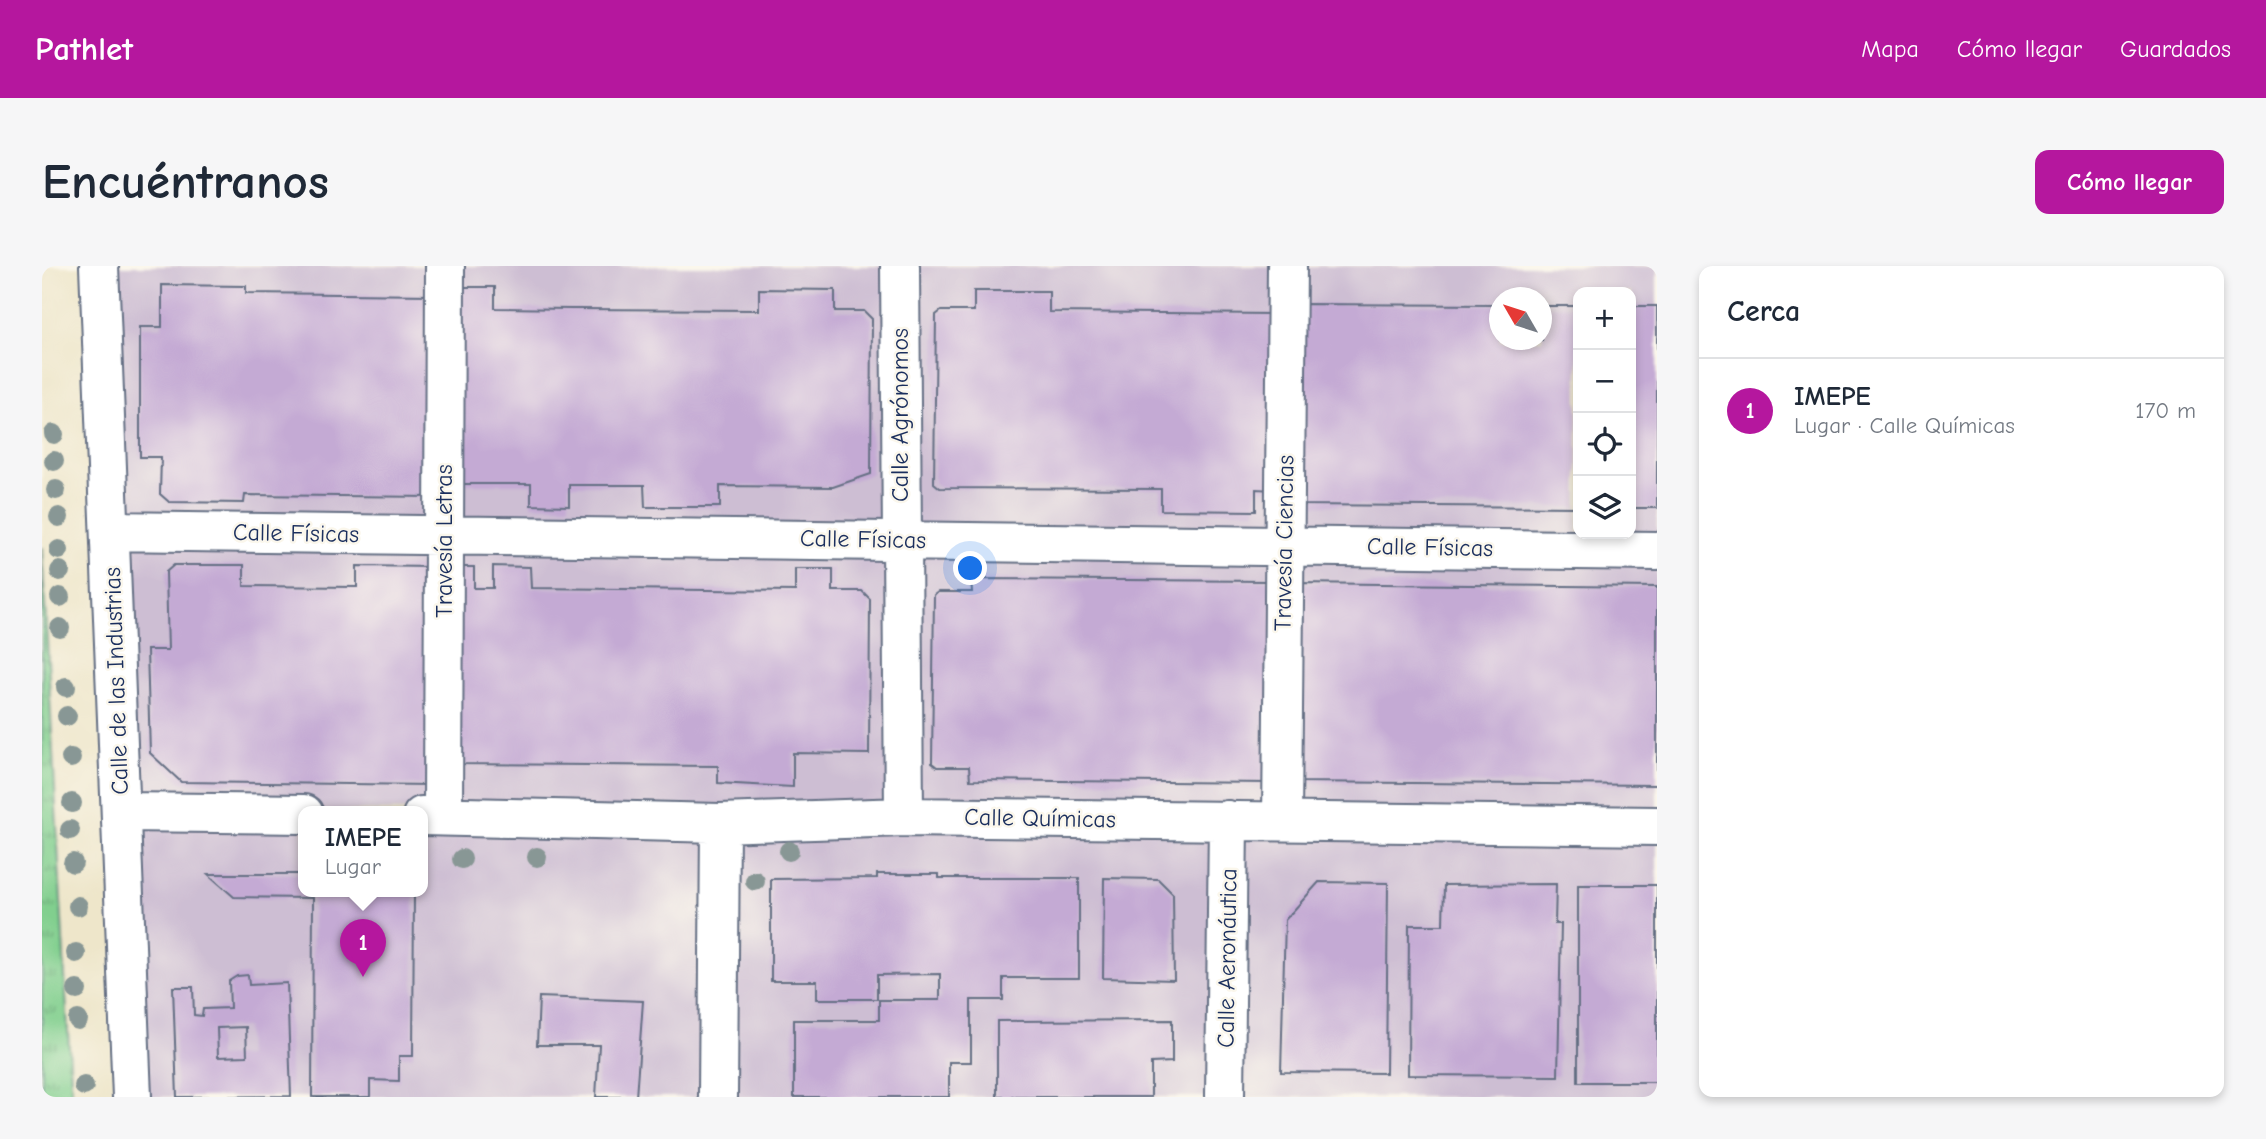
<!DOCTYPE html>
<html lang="es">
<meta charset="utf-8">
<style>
body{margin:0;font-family:"Comic Neue",sans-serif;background:#f6f6f7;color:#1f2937}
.controls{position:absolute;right:21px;top:21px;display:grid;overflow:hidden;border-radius:14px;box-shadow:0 4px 10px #0003}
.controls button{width:63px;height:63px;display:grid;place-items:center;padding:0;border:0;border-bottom:2px solid #e0e1e3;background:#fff;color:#1f2937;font:35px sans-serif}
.compass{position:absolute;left:1447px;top:21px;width:63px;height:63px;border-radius:50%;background:#fff;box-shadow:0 4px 10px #0003;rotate:309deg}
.you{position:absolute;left:929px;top:303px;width:24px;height:24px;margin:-18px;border:5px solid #fff;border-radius:50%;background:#1a73e8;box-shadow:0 0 0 10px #1a73e833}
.badge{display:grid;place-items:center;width:46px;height:46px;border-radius:50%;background:#b5179e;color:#fff;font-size:23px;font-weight:700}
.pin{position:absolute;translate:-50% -58px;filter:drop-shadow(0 2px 4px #0008)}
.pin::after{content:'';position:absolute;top:37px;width:24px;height:21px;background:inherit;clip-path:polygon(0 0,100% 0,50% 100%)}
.popup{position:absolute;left:256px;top:540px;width:130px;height:91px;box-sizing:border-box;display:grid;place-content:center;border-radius:14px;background:#fff;filter:drop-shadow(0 2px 5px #0005);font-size:23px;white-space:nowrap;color:#747a83}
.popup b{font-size:26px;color:#1f2937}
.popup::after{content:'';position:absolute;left:50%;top:100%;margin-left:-14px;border:14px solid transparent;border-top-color:#fff}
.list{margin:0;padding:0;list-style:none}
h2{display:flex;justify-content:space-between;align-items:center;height:91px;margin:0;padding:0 28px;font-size:30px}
h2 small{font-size:23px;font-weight:400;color:#747a83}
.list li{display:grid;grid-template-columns:46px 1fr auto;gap:21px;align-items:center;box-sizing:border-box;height:105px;padding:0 28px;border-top:2px solid #e0e1e3}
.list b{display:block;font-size:26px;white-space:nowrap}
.list p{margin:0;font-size:23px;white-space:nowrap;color:#747a83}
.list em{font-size:23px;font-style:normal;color:#747a83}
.icon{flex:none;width:38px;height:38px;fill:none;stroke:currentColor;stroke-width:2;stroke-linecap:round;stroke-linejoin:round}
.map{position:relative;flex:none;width:1615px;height:831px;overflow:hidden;border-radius:14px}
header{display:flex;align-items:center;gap:42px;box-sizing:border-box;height:98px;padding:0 35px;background:#b5179e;color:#fff}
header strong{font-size:33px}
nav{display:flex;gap:38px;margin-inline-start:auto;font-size:24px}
.intro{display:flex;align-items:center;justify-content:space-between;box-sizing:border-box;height:168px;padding:0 42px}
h1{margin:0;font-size:49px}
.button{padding:18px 32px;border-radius:14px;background:#b5179e;color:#fff;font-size:24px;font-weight:700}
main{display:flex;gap:42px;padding:0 42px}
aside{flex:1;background:#fff;border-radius:14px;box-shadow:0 4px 10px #0003}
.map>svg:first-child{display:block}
.industrial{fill:#cdbed3;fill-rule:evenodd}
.grass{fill:url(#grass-tufts);stroke:#4e7f76;stroke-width:2}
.building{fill:#c4aad4;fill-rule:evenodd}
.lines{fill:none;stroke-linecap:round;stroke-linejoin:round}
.minor-casing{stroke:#656f84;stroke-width:42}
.minor{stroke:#fff;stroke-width:38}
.tree{fill:#889795}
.labels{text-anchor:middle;stroke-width:5;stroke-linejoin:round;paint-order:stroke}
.street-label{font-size:24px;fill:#1b2f5e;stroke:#fbf7ec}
</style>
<header>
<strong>Pathlet</strong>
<nav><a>Mapa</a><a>Cómo llegar</a><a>Guardados</a></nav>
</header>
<div class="intro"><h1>Encuéntranos</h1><a class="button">Cómo llegar</a></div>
<main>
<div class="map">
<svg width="1615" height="831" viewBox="0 0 1615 831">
<defs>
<pattern id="grass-tufts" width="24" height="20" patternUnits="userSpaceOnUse" patternTransform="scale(1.75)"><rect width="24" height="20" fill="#81cf8e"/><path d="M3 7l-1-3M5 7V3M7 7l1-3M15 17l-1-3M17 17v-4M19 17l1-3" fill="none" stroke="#69a877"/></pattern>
</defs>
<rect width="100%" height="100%" fill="#fbf7ec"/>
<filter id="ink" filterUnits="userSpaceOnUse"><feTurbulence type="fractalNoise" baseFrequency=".0143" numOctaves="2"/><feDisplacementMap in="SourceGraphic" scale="14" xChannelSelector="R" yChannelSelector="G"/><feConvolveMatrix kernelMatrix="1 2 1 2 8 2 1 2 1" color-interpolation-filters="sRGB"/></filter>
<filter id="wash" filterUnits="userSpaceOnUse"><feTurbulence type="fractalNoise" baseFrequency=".00686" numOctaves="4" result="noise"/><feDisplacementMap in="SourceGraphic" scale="28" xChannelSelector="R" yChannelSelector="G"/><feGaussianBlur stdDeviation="1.57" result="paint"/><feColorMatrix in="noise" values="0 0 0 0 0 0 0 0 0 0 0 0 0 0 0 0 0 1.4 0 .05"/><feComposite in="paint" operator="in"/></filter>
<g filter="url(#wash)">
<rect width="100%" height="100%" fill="#eee6ca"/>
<path class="industrial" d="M 61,0 L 1615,0 L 1615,831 L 92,831 ZM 1536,26 L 1589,26 L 1589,268 L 1536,268 ZM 1458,32 L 1500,32 L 1500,74 L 1458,74 ZM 262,545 L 380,545 L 380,625 L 262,625 Z"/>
<path class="grass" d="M 0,281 L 26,765 L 30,831 L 0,831 Z"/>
<g id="blocks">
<path class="building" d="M 120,19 L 204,20 L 204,27 L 392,29 L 391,231 L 203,229 L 202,237 L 127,236 L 118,228 L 119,191 L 98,191 L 98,61 L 120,61 Z
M 415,21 L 453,21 L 453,42 L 529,43 L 717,44 L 717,23 L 793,24 L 793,45 L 822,45 L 830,53 L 829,208 L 791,221 L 678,220 L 678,241 L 603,241 L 602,219 L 527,219 L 527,240 L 489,239 L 489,218 L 414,218 Z
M 932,25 L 1007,25 L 1007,46 L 1233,48 L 1232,224 L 1214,223 L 1214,245 L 1119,244 L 1119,223 L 898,222 L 892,217 L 894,49 L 899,45 L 932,45 Z
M 1255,38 L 1458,39 L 1458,74 L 1500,74 L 1500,40 L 1536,40 L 1536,241 L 1253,239 Z
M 1589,40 L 1615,40 L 1615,242 L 1589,242 Z
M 132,299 L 202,299 L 202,320 L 315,321 L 315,300 L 391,301 L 389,519 L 139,516 L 108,487 L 105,384 L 126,384 L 124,306 Z
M 451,300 L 488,301 L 489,322 L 753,325 L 753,303 L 791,303 L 791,325 L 820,325 L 828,333 L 827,488 L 751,487 L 751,521 L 676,517 L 676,500 L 412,498 L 414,301 L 432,301 L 432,322 L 451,322 Z
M 929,313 L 1231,315 L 1230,517 L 928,514 L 927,501 L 895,501 L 890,497 L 892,329 L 896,326 L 930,326 Z
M 1252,317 L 1615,321 L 1615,519 L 1251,516 Z
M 166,608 L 262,608 L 262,625 L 333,625 L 334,629 L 344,625 L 372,625 L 371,790 L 357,790 L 357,815 L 328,814 L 328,831 L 270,831 L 271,632 L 192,631 Z
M 835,608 L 897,608 L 897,612 L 1037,612 L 1037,712 L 961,712 L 961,734 L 929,734 L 929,796 L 907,796 L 907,831 L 752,831 L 752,754 L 837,754 L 837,734 L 898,734 L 898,708 L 835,709 L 835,733 L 775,733 L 775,715 L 729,715 L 729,613 L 835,612 Z
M 1062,612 L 1116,613 L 1131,628 L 1132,714 L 1061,712 Z
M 1277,616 L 1346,617 L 1344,807 L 1239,806 L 1243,654 Z
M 1514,618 L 1513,658 L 1519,658 L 1516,810 L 1366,809 L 1367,659 L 1401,659 L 1402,619 Z
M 1536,619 L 1615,619 L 1615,816 L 1536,816 Z
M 206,709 L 207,719 L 245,717 L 249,830 L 135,831 L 131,721 L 151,721 L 152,749 L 160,750 L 161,743 L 188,742 L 187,715 L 195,710 ZM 204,761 L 205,790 L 176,791 L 175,762 Z
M 497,731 L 601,735 L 594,831 L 554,831 L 557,779 L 495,779 Z
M 1130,754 L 1130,796 L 1109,797 L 1109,831 L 955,831 L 955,755 Z"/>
</g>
</g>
<g filter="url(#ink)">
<use href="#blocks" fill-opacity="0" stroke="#656f84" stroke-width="2"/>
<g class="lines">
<defs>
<path id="minor" d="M 57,0 L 90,831
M 858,0 L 862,551
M 68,265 L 1615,285
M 79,546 L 262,548
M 380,550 L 678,557 L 862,551 L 1615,560
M 401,550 L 403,0
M 1240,555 L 1245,0
M 676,831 L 678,557
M 1183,831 L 1186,554"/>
</defs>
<use href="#minor" class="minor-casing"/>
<use href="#minor" class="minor"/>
</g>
<g class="tree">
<circle cx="12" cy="168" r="10"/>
<circle cx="12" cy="195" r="10"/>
<circle cx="14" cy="224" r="10"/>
<circle cx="17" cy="251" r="10"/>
<circle cx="17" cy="284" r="10"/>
<circle cx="18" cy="305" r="10"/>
<circle cx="18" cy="331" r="10"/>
<circle cx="18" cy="362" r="10"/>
<circle cx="24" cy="421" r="10"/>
<circle cx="25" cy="450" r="10"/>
<circle cx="29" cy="492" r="10"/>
<circle cx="30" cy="537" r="10"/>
<circle cx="28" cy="564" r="10"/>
<circle cx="747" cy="585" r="10"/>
<circle cx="495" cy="591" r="10"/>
<circle cx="420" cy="593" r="10"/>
<circle cx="31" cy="597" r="10"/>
<circle cx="713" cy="615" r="10"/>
<circle cx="36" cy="640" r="10"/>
<circle cx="34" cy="687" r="10"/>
<circle cx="35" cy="724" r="10"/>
<circle cx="36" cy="754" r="10"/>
<circle cx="42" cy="820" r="10"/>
</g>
</g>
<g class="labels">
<g class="street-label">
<text transform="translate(858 149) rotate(-90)" y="8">Calle Agrónomos</text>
<text transform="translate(254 267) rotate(1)" y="8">Calle Físicas</text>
<text transform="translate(821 273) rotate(1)" y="8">Calle Físicas</text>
<text transform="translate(402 275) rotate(-90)" y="8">Travesía Letras</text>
<text transform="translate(1242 277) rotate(-89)" y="8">Travesía Ciencias</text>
<text transform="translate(1388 281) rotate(1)" y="8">Calle Físicas</text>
<text transform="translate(74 415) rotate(-92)" y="8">Calle de las Industrias</text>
<text transform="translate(998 552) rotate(1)" y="8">Calle Químicas</text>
<text transform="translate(1185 692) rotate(-89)" y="8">Calle Aeronáutica</text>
</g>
</g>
</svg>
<div class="controls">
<button>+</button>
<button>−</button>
<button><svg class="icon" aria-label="locate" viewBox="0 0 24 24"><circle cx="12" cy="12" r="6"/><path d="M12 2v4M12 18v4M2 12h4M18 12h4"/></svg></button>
<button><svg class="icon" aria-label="layers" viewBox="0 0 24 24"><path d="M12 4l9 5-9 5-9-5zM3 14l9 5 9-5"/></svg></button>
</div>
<svg class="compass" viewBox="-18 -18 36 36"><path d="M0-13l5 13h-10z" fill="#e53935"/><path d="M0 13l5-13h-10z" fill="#747a83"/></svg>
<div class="you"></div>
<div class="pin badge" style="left:321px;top:711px">1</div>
<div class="popup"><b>IMEPE</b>Lugar</div>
</div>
<aside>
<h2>Cerca<small></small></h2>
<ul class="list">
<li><span class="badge">1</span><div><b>IMEPE</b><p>Lugar · Calle Químicas</p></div><em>170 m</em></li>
</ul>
</aside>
</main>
